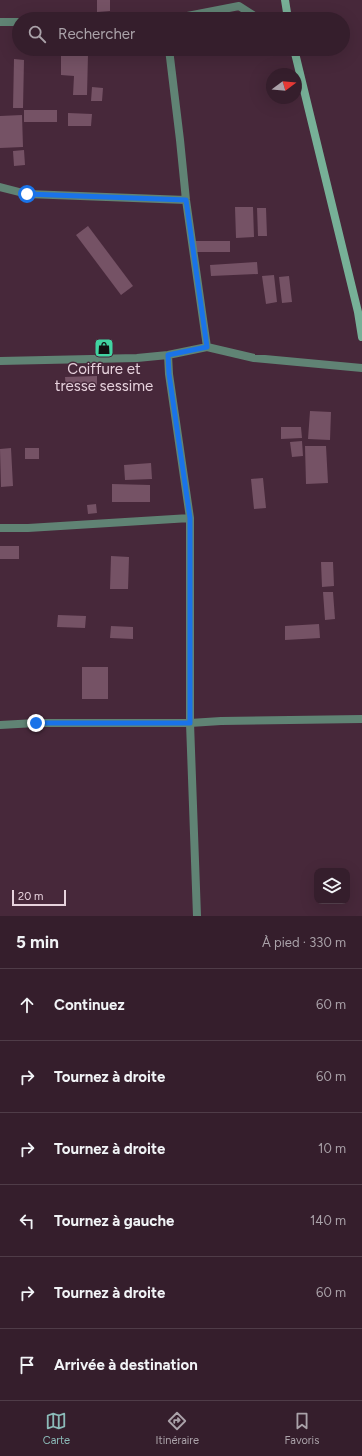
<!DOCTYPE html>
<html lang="fr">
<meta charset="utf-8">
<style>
body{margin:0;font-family:Figtree,sans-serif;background:#402b38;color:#f1f3f6}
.controls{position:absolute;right:12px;bottom:12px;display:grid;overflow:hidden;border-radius:8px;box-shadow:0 4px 16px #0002}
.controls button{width:36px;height:36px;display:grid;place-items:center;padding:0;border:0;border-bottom:1px solid #4f3c48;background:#351e2c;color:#f1f3f6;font:20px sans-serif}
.compass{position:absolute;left:266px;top:68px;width:36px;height:36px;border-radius:50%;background:#351e2c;box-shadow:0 4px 16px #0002;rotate:74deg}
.scale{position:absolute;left:12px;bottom:10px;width:54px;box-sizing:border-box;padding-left:4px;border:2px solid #e7d2dd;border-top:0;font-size:11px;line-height:14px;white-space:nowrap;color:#e7d2dd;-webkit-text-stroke:3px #47283a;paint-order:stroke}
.stop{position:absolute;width:12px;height:12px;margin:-9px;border:3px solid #1a73e8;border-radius:50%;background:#fff}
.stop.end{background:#1a73e8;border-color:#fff;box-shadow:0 1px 4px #0008}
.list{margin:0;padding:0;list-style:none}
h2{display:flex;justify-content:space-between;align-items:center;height:52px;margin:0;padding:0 16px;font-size:17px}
h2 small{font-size:13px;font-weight:400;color:#aaa2a9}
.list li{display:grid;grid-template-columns:26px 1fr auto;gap:12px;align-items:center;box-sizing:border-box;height:72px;padding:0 16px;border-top:1px solid #4f3c48}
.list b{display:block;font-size:15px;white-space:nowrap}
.list em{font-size:13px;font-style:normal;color:#aaa2a9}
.icon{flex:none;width:22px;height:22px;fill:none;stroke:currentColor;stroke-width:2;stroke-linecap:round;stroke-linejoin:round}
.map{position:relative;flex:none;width:362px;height:916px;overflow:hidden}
.search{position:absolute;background:#351e2c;box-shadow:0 4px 16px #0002;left:12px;right:12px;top:12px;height:44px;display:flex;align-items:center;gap:10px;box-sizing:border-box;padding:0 14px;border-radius:22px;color:#aaa2a9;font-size:15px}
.sheet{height:484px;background:#351e2c}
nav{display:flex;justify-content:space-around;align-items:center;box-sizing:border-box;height:56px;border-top:1px solid #4f3c48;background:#351e2c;font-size:11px;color:#aaa2a9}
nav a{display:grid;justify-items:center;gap:2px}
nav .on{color:#8bbbb9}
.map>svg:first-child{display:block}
.building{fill:#755265}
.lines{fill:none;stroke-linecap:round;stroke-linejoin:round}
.street{stroke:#608374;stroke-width:8}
.secondary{stroke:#77b097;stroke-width:8}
.route{stroke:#1a73e8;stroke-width:5}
.labels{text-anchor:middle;stroke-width:3;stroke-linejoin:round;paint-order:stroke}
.poi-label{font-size:15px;fill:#e7d2dd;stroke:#47283a}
</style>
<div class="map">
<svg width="362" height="916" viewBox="0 0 362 916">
<rect width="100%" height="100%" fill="#47283a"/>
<path class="building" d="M 97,0 L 110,0 L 110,11 L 97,12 Z
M 61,54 L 88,54 L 87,95 L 73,95 L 74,76 L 61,75 Z
M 14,59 L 24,60 L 23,108 L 13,108 Z
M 92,87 L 103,88 L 102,101 L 91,101 Z
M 24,110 L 57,110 L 57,122 L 24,122 Z
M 68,113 L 92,114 L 91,126 L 68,126 Z
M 22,115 L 23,147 L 0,148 L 0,116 Z
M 24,150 L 25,165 L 14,166 L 13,151 Z
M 235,207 L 253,207 L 254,237 L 236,238 Z
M 257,208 L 266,208 L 267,236 L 258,236 Z
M 88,226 L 133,286 L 121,295 L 76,235 Z
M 196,241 L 230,241 L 230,252 L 196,252 Z
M 257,262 L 258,274 L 211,276 L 210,265 Z
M 274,275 L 277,302 L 266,304 L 262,276 Z
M 289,276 L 292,302 L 282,303 L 279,277 Z
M 97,376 L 97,389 L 66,390 L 65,377 Z
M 310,411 L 331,412 L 330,440 L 308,439 Z
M 281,427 L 301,427 L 302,438 L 281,439 Z
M 302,441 L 303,456 L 292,457 L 290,442 Z
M 305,446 L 326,446 L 328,483 L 306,484 Z
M 11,448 L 13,486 L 1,487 L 0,449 Z
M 25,448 L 39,448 L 39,459 L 25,459 Z
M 151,463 L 152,479 L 125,480 L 124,465 Z
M 263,478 L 266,508 L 254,509 L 251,479 Z
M 112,484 L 150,485 L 150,502 L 112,502 Z
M 96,504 L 97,513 L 88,514 L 87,505 Z
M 0,546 L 19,546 L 19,559 L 0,559 Z
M 111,556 L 129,557 L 128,589 L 110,589 Z
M 321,562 L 333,562 L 334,586 L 322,587 Z
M 323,592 L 333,592 L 335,619 L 325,620 Z
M 58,615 L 86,616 L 85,628 L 57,627 Z
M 319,624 L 320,638 L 285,640 L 285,626 Z
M 111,626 L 133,627 L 133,639 L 110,638 Z
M 82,667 L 108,667 L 108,699 L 82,699 Z"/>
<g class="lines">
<path class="street" d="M 172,19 L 239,6 L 259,19
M 0,22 L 19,22
M 169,49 L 180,140 L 186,200 L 207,347
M 0,187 L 27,194 L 186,200
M 168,355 L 169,374 L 190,518 L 190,723 L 197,916
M 0,361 L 137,358 L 168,355 L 207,347 L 254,358 L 362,368
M 0,528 L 28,528 L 190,518
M 0,725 L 36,723 L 190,723 L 221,721 L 362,719"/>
<path class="secondary" d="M 285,0 L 288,19
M 294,49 L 358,312 L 362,337"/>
</g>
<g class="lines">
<path class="route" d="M 27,194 L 186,200 L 207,347 L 168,355 L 169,374 L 190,518 L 190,723 L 36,723"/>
</g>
<defs>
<symbol id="shop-square" viewBox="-11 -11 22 22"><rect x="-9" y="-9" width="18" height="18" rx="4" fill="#41d4a1" stroke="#47283a"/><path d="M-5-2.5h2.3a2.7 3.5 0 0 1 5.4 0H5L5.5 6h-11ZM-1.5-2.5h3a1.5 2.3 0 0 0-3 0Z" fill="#111"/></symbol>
</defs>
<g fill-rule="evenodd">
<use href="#shop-square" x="93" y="337" width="22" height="22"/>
</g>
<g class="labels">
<g class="poi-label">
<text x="104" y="374">Coiffure et<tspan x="104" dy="17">tresse sessime</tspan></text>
</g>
</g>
</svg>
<div class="controls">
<button><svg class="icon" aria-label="layers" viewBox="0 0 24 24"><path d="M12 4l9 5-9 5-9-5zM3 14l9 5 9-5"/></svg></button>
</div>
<svg class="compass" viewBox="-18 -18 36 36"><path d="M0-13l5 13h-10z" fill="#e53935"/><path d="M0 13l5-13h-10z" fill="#aaa2a9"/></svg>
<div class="scale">20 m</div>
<div class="stop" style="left:27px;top:194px"></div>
<div class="stop end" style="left:36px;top:723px"></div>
<div class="search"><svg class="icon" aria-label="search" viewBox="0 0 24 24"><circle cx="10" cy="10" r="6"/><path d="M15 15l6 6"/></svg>Rechercher</div>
</div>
<section class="sheet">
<h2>5 min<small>À pied · 330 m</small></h2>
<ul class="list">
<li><svg class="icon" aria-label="ahead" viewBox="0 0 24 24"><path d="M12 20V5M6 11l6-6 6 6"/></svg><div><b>Continuez</b></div><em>60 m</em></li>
<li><svg class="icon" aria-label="right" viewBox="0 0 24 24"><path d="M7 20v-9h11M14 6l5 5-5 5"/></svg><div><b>Tournez à droite</b></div><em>60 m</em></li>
<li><svg class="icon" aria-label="right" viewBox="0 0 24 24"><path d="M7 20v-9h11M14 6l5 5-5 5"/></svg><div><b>Tournez à droite</b></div><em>10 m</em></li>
<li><svg class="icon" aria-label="left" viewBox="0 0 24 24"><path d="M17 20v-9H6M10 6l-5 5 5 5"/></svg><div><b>Tournez à gauche</b></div><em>140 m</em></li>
<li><svg class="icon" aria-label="right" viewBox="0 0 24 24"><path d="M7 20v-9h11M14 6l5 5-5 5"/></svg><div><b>Tournez à droite</b></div><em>60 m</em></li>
<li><svg class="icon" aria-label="arrive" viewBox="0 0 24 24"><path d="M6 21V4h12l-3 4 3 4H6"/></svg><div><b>Arrivée à destination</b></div></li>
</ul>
</section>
<nav>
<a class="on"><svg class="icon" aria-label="map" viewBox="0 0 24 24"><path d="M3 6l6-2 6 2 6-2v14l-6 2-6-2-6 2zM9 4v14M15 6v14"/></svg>Carte</a>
<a><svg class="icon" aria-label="directions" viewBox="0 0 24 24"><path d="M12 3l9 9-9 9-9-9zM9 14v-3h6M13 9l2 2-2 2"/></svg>Itinéraire</a>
<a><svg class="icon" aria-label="saved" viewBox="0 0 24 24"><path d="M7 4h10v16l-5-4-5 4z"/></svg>Favoris</a>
</nav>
